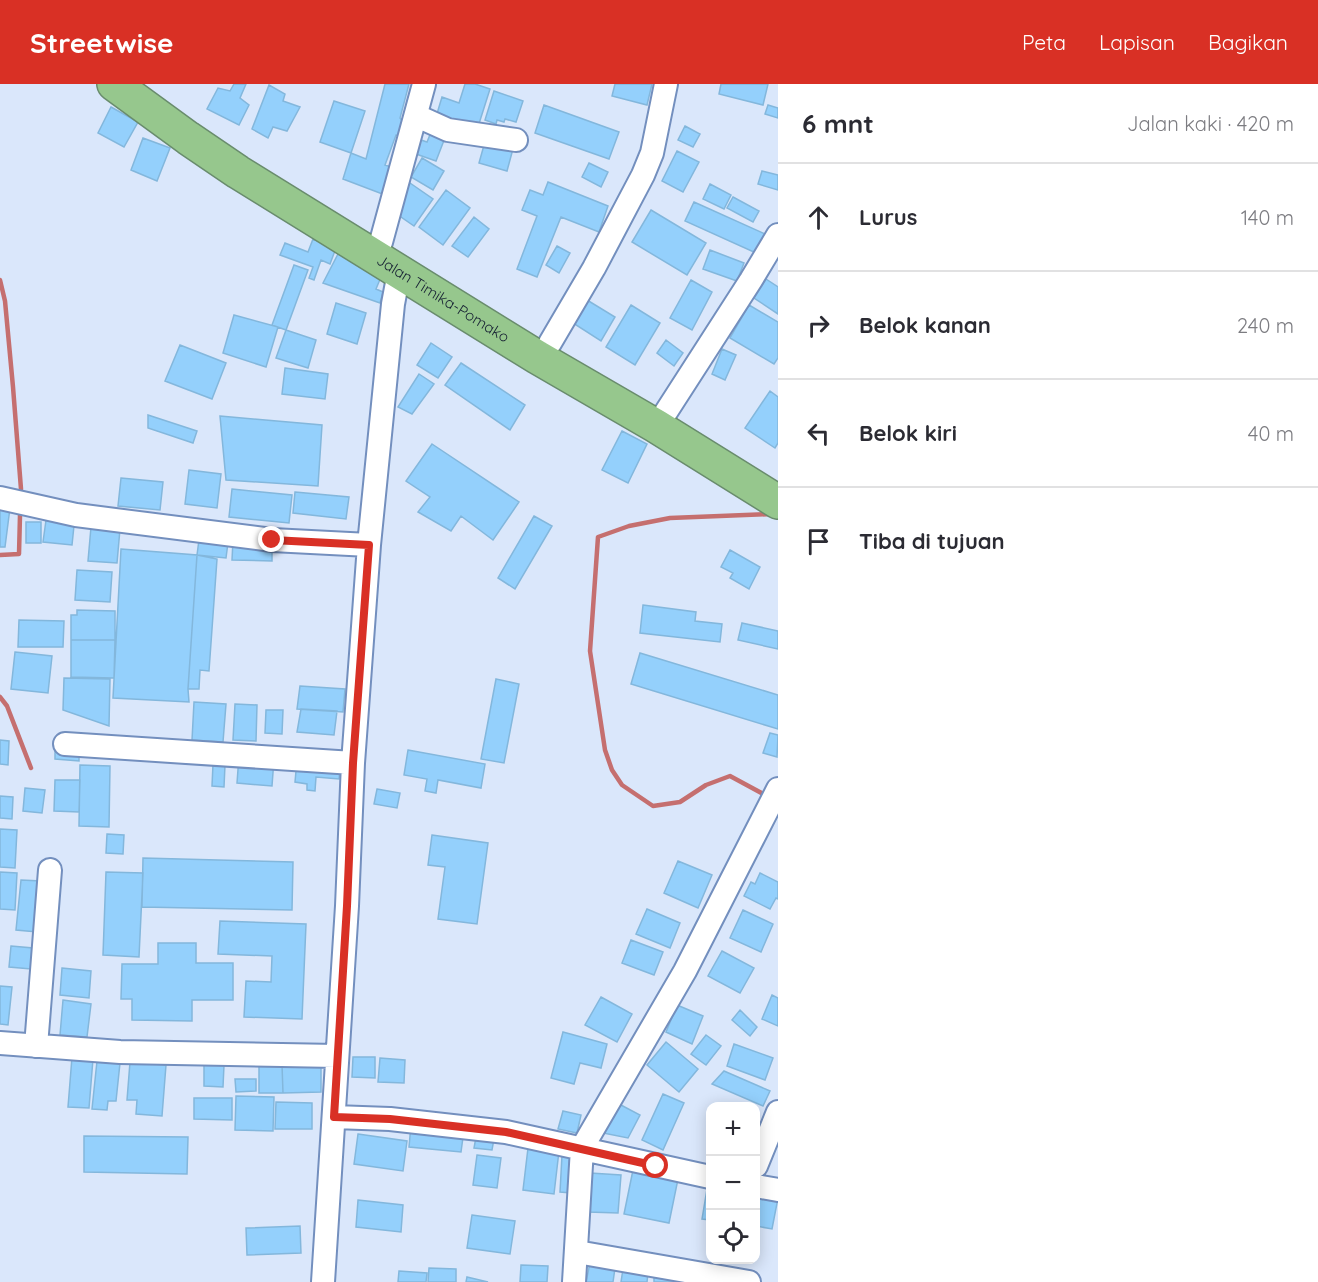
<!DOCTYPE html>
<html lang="id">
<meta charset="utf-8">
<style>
body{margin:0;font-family:Quicksand,sans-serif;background:#f2f2f3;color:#2b2b33}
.controls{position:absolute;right:18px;bottom:18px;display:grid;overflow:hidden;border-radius:12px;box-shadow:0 3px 15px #0003}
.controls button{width:54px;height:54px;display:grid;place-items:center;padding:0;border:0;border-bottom:2px solid #e1e1e2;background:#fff;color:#2b2b33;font:30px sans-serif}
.stop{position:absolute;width:18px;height:18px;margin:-14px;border:4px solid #d93025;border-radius:50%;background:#fff}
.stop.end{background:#d93025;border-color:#fff;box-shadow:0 2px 6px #0008}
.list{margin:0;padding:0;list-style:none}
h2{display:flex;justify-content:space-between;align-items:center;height:78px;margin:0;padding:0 24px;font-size:26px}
h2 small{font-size:20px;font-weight:400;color:#7c7c81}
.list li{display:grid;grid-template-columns:39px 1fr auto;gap:18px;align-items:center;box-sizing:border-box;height:108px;padding:0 24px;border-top:2px solid #e1e1e2}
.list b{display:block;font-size:22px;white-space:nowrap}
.list em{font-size:20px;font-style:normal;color:#7c7c81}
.icon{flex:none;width:33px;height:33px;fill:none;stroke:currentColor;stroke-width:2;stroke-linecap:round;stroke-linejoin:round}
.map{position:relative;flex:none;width:778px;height:1198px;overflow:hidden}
header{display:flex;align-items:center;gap:36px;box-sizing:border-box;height:84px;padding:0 30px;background:#d93025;color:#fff}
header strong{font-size:28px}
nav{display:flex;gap:33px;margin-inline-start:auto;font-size:21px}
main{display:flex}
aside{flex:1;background:#fff}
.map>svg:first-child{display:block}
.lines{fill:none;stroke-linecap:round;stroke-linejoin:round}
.stream{stroke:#c56f6f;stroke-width:4.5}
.building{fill:#94d0fc;stroke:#83b7dc;stroke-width:1.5}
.minor-casing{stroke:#738fbe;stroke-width:26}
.highway-casing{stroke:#698c6d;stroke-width:36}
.minor{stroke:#fff;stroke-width:22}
.highway{stroke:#96c78d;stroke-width:33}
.route{stroke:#d93025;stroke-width:8}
.labels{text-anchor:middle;stroke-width:4.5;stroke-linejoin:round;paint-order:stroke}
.street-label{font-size:15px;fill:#151f32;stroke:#fff}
</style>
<header>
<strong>Streetwise</strong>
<nav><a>Peta</a><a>Lapisan</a><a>Bagikan</a></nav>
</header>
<main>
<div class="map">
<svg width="778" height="1198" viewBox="0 0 778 1198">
<rect width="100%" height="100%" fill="#dae7fb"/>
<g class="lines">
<path class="stream" d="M 0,196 L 5,217 L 13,303 L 21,405
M 0,471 L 19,470 L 20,431
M 0,613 L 7,622 L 31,684
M 767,712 L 730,692 L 706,701 L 680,718 L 653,722 L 622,701 L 612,686 L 605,666 L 590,567 L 598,453 L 629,442 L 670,434 L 772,430"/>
</g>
<path class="building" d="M 234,0 L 246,0 L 240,14 L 249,21 L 239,41 L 207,25 L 218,4 L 230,7 Z
M 385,0 L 409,0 L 400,34 L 404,39 L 402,52 L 396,51 L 385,81 L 391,83 L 385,111 L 343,95 L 351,69 L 366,75 Z
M 465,0 L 475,0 L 490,5 L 477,46 L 436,33 L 442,13 L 459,19 Z
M 615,0 L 652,0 L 647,21 L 612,12 Z
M 721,0 L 768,0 L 763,21 L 719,10 Z
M 269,1 L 285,10 L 283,17 L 300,23 L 287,47 L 273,43 L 268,54 L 252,45 Z
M 494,7 L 523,17 L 516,38 L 505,35 L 504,38 L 497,36 L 496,40 L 485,36 Z
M 334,17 L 365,27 L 351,69 L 320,58 Z
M 544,21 L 619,48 L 609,75 L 535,49 Z
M 768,21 L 778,24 L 778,34 L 765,30 Z
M 111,23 L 138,38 L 124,63 L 98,49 Z
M 434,41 L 448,46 L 436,77 L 416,70 L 421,56 L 427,58 Z
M 685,42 L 700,50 L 693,63 L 678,56 Z
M 143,54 L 170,64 L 157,97 L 131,86 Z
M 486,54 L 514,61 L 507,87 L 479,79 Z
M 677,67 L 699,78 L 683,108 L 662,97 Z
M 422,74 L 444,87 L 433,106 L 411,93 Z
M 589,79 L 608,88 L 601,103 L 582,93 Z
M 762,87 L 778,91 L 778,106 L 758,100 Z
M 548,98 L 608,122 L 599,148 L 561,133 L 537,193 L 517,185 L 537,132 L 522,126 L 530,106 L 543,111 Z
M 410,99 L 433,115 L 414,142 L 391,126 Z
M 710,100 L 731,111 L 724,125 L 703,115 Z
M 446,106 L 470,124 L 443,161 L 419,143 Z
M 733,113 L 759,127 L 753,138 L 727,124 Z
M 694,118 L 765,150 L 756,169 L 685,137 Z
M 651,126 L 706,159 L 687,191 L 632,158 Z
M 474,133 L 489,145 L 468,173 L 452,162 Z
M 313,155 L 336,164 L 330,180 L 321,176 L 314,196 L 309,194 L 313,183 L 280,171 L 285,159 L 308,168 Z
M 557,162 L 570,169 L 559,189 L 546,181 Z
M 710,166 L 744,179 L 737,197 L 703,185 Z
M 338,170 L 383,188 L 376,205 L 383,208 L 380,219 L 323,199 Z
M 294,181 L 308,186 L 286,246 L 272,241 Z
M 766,195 L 778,203 L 778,230 L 754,214 Z
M 691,196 L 712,208 L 692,246 L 670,234 Z
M 587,216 L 615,233 L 601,257 L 573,239 Z
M 336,219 L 366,229 L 357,260 L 327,250 Z
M 631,221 L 660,239 L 635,281 L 606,263 Z
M 749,221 L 778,238 L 778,274 L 774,280 L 730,254 Z
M 234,231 L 278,243 L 266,283 L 223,269 Z
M 286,246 L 316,256 L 308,284 L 276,274 Z
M 666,256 L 683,269 L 674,282 L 657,269 Z
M 431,259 L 452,273 L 438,294 L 417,281 Z
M 180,261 L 226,279 L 212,315 L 165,297 Z
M 722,265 L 736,271 L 725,296 L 712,290 Z
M 461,279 L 525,321 L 510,346 L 445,301 Z
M 285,284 L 328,290 L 325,315 L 282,310 Z
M 419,290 L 434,300 L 412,330 L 398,323 Z
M 770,307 L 778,313 L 778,359 L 775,364 L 745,344 Z
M 148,331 L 197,347 L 193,359 L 148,344 Z
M 220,332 L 322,341 L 318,402 L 226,396 Z
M 622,347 L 647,360 L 628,399 L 602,386 Z
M 432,360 L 519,418 L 493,456 L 461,432 L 451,447 L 418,428 L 430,413 L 406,397 Z
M 189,386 L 221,390 L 217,424 L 185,420 Z
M 121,394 L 163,398 L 160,426 L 118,422 Z
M 232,405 L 292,411 L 289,439 L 229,433 Z
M 295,408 L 349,413 L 346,435 L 293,429 Z
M 0,423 L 10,424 L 5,463 L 0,463 Z
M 47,429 L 75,432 L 72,461 L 43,458 Z
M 534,432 L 552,442 L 515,505 L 498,494 Z
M 26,438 L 41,438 L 41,459 L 26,459 Z
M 91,443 L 120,445 L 117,479 L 88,477 Z
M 200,448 L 229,451 L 226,474 L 197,471 Z
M 233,456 L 272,457 L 272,477 L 232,476 Z
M 121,465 L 197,471 L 188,605 L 189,618 L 113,614 Z
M 730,466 L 760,483 L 749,505 L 730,494 L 733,489 L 721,483 Z
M 197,471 L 217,475 L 209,587 L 200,586 L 199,605 L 188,605 Z
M 77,486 L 112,488 L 110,518 L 75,516 Z
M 643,521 L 696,528 L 695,537 L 722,540 L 720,558 L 640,549 Z
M 77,526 L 115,527 L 115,556 L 71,556 L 71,531 L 77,531 Z
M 19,536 L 64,537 L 63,563 L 18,563 Z
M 742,539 L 778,547 L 778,565 L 738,556 Z
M 71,556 L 115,556 L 114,594 L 71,593 Z
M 15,568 L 52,572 L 48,609 L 11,605 Z
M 640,569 L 778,611 L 778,645 L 631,600 Z
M 64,594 L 110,595 L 109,642 L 63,626 Z
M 496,595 L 519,600 L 504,679 L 481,675 Z
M 300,602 L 345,605 L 343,628 L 297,625 Z
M 194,618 L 226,620 L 223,658 L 192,656 Z
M 235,620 L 257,621 L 256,657 L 233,656 Z
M 301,625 L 337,627 L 334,651 L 297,648 Z
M 266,626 L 283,626 L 282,650 L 265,649 Z
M 770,649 L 778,651 L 777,673 L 763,669 Z
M 0,656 L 9,657 L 8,681 L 0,680 Z
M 55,661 L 79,662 L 79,677 L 55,675 Z
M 408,666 L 485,680 L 481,704 L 438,696 L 436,709 L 425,707 L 427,695 L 404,691 Z
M 239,672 L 274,675 L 272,702 L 237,699 Z
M 297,676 L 341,678 L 339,695 L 316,693 L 315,707 L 307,706 L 307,700 L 295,698 Z
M 213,680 L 225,681 L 224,703 L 212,702 Z
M 80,681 L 110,682 L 109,743 L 79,742 Z
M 55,696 L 80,696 L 79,728 L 54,727 Z
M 25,704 L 45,706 L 42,729 L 23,727 Z
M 377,705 L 400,709 L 397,724 L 374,720 Z
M 0,712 L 13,713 L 12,735 L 0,734 Z
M 0,745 L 17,746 L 15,784 L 0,783 Z
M 107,750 L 124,751 L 123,770 L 106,769 Z
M 432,751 L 488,759 L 477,840 L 438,835 L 445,783 L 428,781 Z
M 143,774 L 293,778 L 292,826 L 142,823 Z
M 678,777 L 712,791 L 698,824 L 664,809 Z
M 0,788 L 17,789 L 15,826 L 0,825 Z
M 106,788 L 143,789 L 139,873 L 103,871 Z
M 760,789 L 778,798 L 778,815 L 776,814 L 770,825 L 744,812 L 751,798 L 755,800 Z
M 21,796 L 41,797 L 37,848 L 16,846 Z
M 647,825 L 680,839 L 670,864 L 636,850 Z
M 743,826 L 773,840 L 761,868 L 730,854 Z
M 220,837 L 306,840 L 302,935 L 244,933 L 246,897 L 271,898 L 272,872 L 218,870 Z
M 631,856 L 663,868 L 654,891 L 622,879 Z
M 158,859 L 196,859 L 196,879 L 233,879 L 233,916 L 192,916 L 192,937 L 132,936 L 132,915 L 121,915 L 122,880 L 158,880 Z
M 11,862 L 33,864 L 31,885 L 9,883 Z
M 722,867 L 754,884 L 740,909 L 708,892 Z
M 62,884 L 91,887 L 89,914 L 60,911 Z
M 0,902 L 12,903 L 8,941 L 0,940 Z
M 772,911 L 778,914 L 778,942 L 762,935 Z
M 601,913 L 632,930 L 617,958 L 585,941 Z
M 63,916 L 91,920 L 87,953 L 60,951 Z
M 677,921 L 703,932 L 692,960 L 666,948 Z
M 740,926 L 757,943 L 750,952 L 732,936 Z
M 563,948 L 607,960 L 601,984 L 580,979 L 574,1000 L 551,994 Z
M 706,951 L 721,962 L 706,981 L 691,970 Z
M 666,958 L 698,985 L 679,1008 L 647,981 Z
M 734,960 L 773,974 L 765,996 L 727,982 Z
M 72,973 L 93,975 L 89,1024 L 68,1023 Z
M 353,973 L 375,973 L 375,994 L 352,993 Z
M 380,974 L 405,976 L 404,999 L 378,998 Z
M 97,977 L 120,979 L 116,1017 L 108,1017 L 107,1026 L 92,1025 Z
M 130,978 L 166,981 L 162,1032 L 136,1030 L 137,1016 L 127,1016 Z
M 204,980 L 224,981 L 223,1003 L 204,1002 Z
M 259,981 L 282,981 L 283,1009 L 259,1009 Z
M 282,981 L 321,981 L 321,1008 L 283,1009 Z
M 724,987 L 770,1007 L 763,1022 L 712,1000 Z
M 235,995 L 256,995 L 256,1007 L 236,1008 Z
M 663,1010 L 684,1019 L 663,1066 L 642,1056 Z
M 236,1012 L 274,1013 L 273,1047 L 235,1046 Z
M 194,1014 L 232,1014 L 232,1036 L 194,1035 Z
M 276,1018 L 312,1019 L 312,1045 L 275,1045 Z
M 619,1020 L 640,1031 L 628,1054 L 603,1049 Z
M 563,1027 L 581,1031 L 577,1049 L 558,1045 Z
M 411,1041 L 464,1046 L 461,1068 L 409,1063 Z
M 358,1050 L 407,1057 L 403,1087 L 354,1080 Z
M 84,1052 L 188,1053 L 187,1090 L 84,1088 Z
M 476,1053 L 494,1055 L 492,1066 L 474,1064 Z
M 528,1064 L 559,1067 L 554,1110 L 523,1106 Z
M 477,1071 L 501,1074 L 497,1104 L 473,1101 Z
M 562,1071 L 574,1072 L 571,1109 L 560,1108 Z
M 633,1086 L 678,1095 L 669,1139 L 624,1130 Z
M 590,1089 L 621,1091 L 618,1129 L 588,1128 Z
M 708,1099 L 710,1100 L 710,1136 L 702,1135 Z
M 756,1109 L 778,1114 L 772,1145 L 756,1142 Z
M 358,1116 L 403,1121 L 401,1148 L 356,1143 Z
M 472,1131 L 515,1137 L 510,1170 L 467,1164 Z
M 300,1142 L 301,1169 L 247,1171 L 246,1144 Z
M 590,1179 L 615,1184 L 613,1198 L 586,1198 Z
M 521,1181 L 548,1182 L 547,1198 L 520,1198 Z
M 429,1184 L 456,1185 L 456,1198 L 428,1198 Z
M 623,1185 L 648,1189 L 647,1198 L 621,1198 Z
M 399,1187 L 427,1189 L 426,1198 L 398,1198 Z
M 654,1192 L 680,1196 L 680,1198 L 654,1198 Z
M 467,1193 L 488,1198 L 466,1198 Z"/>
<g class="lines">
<defs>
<path id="minor" d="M 417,32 L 448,46 L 516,56
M 381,158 L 424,0
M 550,259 L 594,184 L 643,91 L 652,69 L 666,0
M 666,328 L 751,196 L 778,151
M 0,414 L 76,431 L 272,456 L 369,461
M 65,660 L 353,679
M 0,959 L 120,968 L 337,972
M 36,962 L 50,786
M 334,1033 L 390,1035 L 506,1048 L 710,1093
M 756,1082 L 778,1028
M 756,1102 L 778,1106
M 577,1168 L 749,1198
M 323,1198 L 347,822 L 353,679 L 369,461 L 393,220 L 399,188
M 574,1198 L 582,1064 L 685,887 L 778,705"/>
<g id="highway">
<path id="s1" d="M 114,0 L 188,54 L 238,88 L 537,273 L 656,342 L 778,418"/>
</g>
</defs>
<use href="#minor" class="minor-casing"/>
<use href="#highway" class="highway-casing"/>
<use href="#minor" class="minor"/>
<use href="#highway" class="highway"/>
</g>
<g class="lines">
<path class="route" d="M 272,456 L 369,461 L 353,679 L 347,822 L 334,1033 L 390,1035 L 506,1048 L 656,1082"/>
</g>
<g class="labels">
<g class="street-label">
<text dy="5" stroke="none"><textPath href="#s1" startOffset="393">Jalan Timika-Pomako</textPath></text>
</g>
</g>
</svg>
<div class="controls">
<button>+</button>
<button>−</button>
<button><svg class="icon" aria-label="locate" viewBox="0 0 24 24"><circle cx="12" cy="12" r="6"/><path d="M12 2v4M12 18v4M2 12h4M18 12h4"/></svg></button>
</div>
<div class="stop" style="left:656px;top:1082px"></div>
<div class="stop end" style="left:272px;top:456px"></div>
</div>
<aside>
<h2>6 mnt<small>Jalan kaki · 420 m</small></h2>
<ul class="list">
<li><svg class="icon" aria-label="ahead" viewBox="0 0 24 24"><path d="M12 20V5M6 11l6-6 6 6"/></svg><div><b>Lurus</b></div><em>140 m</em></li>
<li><svg class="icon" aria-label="right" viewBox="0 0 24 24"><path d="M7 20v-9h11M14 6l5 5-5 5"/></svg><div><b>Belok kanan</b></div><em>240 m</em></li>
<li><svg class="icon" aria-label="left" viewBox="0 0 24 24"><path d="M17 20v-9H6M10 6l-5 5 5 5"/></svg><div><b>Belok kiri</b></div><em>40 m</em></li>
<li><svg class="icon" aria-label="arrive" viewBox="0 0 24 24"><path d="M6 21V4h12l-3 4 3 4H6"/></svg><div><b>Tiba di tujuan</b></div></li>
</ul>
</aside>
</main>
